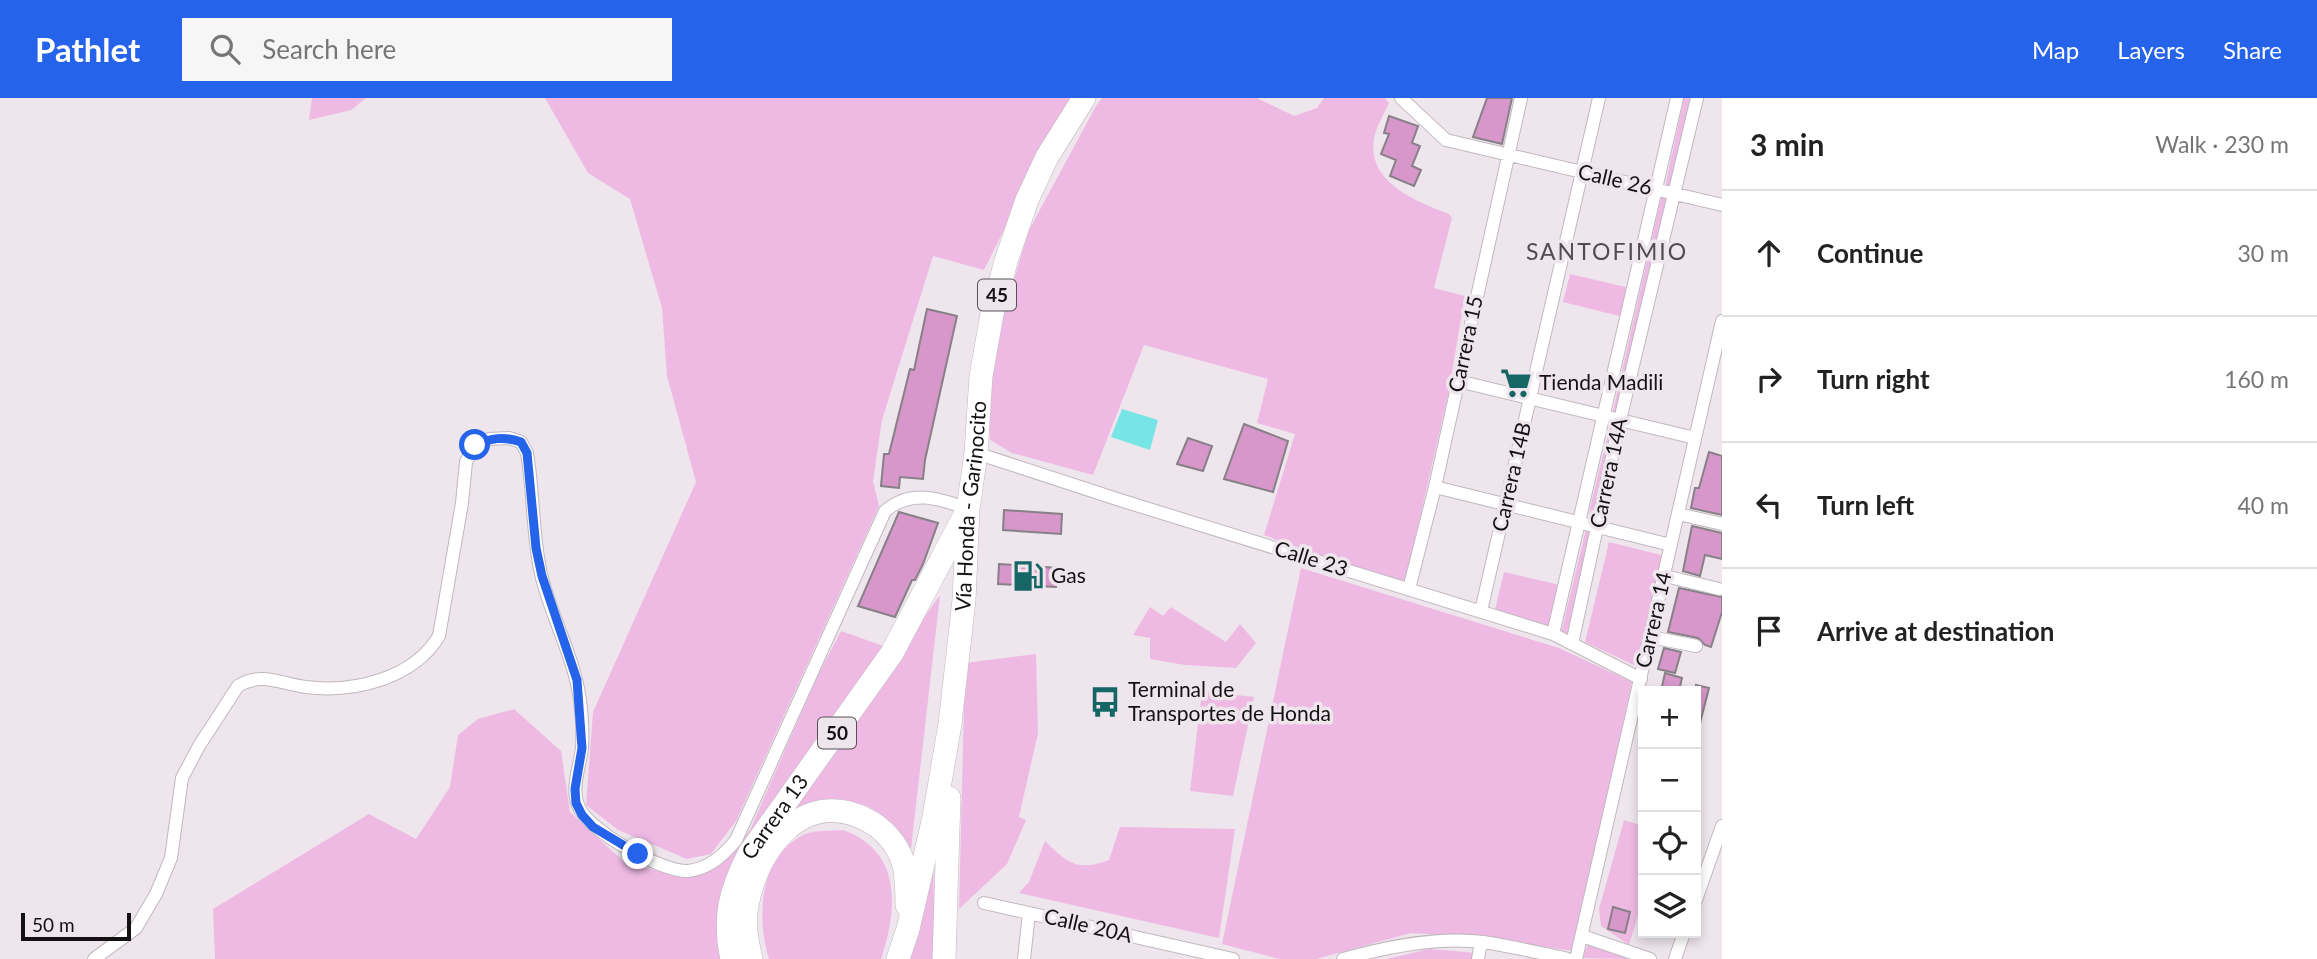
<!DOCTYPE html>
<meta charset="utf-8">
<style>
body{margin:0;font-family:Lato,sans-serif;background:#f6f6f6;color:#222}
.controls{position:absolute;right:21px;bottom:21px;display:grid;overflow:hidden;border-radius:0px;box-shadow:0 4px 10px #0003}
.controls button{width:63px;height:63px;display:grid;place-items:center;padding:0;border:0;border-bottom:2px solid #e0e0e0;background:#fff;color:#222;font:35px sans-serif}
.scale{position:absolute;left:21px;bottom:18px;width:110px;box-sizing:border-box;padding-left:7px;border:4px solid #141113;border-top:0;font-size:19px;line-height:24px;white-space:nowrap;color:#141113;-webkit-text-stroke:5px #eee6ec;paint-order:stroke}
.stop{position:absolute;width:21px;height:21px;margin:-16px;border:5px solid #2563eb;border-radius:50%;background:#fff}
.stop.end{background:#2563eb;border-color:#fff;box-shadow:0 2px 7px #0008}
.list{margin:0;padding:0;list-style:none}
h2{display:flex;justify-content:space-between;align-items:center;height:91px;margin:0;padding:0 28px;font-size:30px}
h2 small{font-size:23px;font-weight:400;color:#767676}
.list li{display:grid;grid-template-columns:46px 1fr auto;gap:21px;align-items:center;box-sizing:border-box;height:126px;padding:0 28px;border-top:2px solid #e0e0e0}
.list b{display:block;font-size:26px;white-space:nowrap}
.list em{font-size:23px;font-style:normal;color:#767676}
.icon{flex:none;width:38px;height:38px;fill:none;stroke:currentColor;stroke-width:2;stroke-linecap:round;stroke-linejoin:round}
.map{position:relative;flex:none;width:1722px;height:861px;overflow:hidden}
header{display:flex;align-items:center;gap:42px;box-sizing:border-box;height:98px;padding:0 35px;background:#2563eb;color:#fff}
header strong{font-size:33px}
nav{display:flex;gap:38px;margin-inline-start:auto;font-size:24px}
.search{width:490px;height:63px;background:#f6f6f6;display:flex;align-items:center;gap:18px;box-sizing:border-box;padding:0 24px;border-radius:0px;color:#767676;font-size:26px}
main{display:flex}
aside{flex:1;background:#fff}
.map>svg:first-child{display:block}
.green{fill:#eebae4}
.water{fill:#77e5e6}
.building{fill:#d797cb;stroke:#878086;stroke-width:2}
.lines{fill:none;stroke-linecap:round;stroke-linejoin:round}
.street-casing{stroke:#c0b8bf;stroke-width:14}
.highway-casing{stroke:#c0b8bf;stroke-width:24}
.street{stroke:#fff;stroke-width:12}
.highway{stroke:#fff;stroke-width:23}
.route{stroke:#2563eb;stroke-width:9}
.labels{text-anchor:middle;stroke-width:7;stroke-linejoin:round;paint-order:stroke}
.shield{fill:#eee6ec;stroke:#555154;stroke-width:2}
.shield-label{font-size:19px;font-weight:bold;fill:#141113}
.street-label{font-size:21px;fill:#141113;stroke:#eee6ec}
.poi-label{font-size:21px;fill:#141113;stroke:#eee6ec;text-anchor:start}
.neighbourhood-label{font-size:23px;letter-spacing:2px;fill:#524b50;stroke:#eee6ec}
</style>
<header>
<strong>Pathlet</strong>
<div class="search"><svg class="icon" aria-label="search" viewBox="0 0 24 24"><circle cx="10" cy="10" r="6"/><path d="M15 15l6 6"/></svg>Search here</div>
<nav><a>Map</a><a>Layers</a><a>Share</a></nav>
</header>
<main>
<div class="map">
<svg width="1722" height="861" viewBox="0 0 1722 861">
<rect width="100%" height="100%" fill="#eee6ec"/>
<path class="green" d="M 312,0 L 366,0 L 351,12 L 309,22 Z
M 545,0 L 1070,0 L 984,172 L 933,158 L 882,322 L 873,383 L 879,408 L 736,723 L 711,756 L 687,761 L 618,732 L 586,707 L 593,614 L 696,384 L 667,278 L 662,210 L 630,101 L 588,75 Z
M 1102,0 L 1257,0 L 1294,18 L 1317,10 L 1324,0 L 1385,0 L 1389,5 C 1384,16 1376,29 1374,41 C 1367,85 1416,103 1449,116 L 1452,120 L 1434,190 L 1465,198 L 1448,297 L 1404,489 L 1264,437 L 1295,336 L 1257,325 L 1268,281 L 1144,247 L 1093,377 L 1012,355 L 990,342 L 988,302 L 1000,228 L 1029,132 L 1096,8 Z
M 1684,0 L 1694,0 L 1673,92 L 1665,89 Z
M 1662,96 L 1672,98 L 1624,320 L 1612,317 Z
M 1570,176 L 1630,190 L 1623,219 L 1563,204 Z
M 1611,323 L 1622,326 L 1600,427 L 1587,423 Z
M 1586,431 L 1600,433 L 1576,543 L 1561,535 Z
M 1609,444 L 1665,458 L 1638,569 L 1585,544 Z
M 1301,470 L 1559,550 L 1632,584 L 1573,853 L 1478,839 L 1411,835 L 1316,861 L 1280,861 L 1222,846 Z
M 1504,474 L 1560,487 L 1550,528 L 1495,512 Z
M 940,497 L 911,751 C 865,688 849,701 782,721 Z
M 1150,509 L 1163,518 L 1171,509 L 1226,544 L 1240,526 L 1256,545 L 1236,570 L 1185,567 L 1150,561 L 1150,540 L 1133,537 Z
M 841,533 L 889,550 L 763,728 L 723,861 L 215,861 L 213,811 L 369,716 L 416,741 L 450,689 L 458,637 L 478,621 L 514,611 L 561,653 L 570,714 L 624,764 L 685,780 L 715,770 L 731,758 L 750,732 L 817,579 Z
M 1036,556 L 1038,635 L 1019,719 L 1026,722 L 1007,766 L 959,811 L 965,565 Z
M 1202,593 L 1254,599 L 1233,698 L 1190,693 Z
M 1624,722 L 1643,728 L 1643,801 L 1629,847 L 1601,828 L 1599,811 Z
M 1120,729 L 1235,731 L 1219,840 L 1019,795 L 1029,784 L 1045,743 C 1067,765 1078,774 1109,762 Z
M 843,732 C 902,753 898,810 881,861 L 769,861 C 756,819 759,758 805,736 C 815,732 831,733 843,732 Z
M 933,756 L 935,861 L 905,861 Z
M 1593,835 L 1614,855 L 1628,861 L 1582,860 Z
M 1429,851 L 1477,855 L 1476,861 L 1387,861 Z"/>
<path class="water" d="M 1122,311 L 1158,322 L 1150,352 L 1111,339 Z"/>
<path class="building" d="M 1487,0 L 1512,0 L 1502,46 L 1473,39 Z
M 1389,18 L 1418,28 L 1412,45 L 1420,48 L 1412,68 L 1421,72 L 1414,88 L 1390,78 L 1396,62 L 1381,56 L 1389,36 L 1384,35 Z
M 927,211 L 957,218 L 925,362 L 923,381 L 900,379 L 899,390 L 881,388 L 884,356 L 889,356 L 910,271 L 914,272 Z
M 1244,326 L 1288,343 L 1273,394 L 1224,381 Z
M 1188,340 L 1212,348 L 1203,373 L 1177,366 Z
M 1709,354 L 1722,358 L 1722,417 L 1691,410 L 1695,390 L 1699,390 Z
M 1004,412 L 1062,416 L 1061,436 L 1003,432 Z
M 899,414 L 938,425 L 923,466 L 915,482 L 912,482 L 895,519 L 858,508 Z
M 1692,428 L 1722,435 L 1722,461 L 1705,457 L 1700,478 L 1683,473 Z
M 999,466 L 1058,470 L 1056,489 L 998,486 Z
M 1679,490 L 1722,499 L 1722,514 L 1711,549 L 1705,547 L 1698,540 L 1668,534 Z
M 1664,550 L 1681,554 L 1675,575 L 1658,571 Z
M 1665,575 L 1682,580 L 1679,593 L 1661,593 Z
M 1696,587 L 1709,590 L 1700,625 L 1696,624 Z
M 1613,809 L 1630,814 L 1625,835 L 1608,831 Z"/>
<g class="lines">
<defs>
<path id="street" d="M 1401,0 L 1446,42 L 1722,107
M 1458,283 L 1695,340
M 976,355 L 1123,403 L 1553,536 L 1641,581
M 1435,389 L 1671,447
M 1678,416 L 1722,426
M 1665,478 L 1719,491
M 1409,491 L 1435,389 L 1521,0
M 1481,513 L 1599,0
M 1553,536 L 1677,0
M 1651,539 L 1696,548
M 1572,546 L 1620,322 L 1697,0
M 1696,802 L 1722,728
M 984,805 L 1233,861
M 1582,838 L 1650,861
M 94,861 L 136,830 L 156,796 L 171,760 L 182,680 L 199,648 L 238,588 C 263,573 280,586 306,589 C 353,595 413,581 439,538 L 462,405 L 466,364 L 475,347 L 489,341 L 509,340 L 521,344 L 527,355 C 534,395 532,436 541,476 C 551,519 574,558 580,602 C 582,618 583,634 582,650 C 580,668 571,689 578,707 C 587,733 662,774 688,773 C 708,771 724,757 736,742 L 885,413 C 911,391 939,400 968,411
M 1024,861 L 1029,815
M 1343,861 C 1386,849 1437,838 1483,844 C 1511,848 1540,855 1568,861
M 1478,861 L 1481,844
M 1576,861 L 1722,223
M 1675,861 L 1684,835"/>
<g id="highway">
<path id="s1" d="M 732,861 C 723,820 730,793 749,756 L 892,555 L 965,417"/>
<path d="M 751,861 C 747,843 743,826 747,808 C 756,752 802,690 865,721 C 882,729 897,745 903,764 C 907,777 907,793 907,807"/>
<path id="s2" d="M 898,861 L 908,831 L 934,719 L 950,626 L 964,502 L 968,411 L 976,355 L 981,278 L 992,216 L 1006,163 L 1027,102 L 1047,59 L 1084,0"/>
<path d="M 944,861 L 949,700"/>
</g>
</defs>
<use href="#street" class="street-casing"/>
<use href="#highway" class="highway-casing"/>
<use href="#street" class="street"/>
<use href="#highway" class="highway"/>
</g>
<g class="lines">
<path class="route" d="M 475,347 C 491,340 504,338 521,344 L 527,355 L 536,450 L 542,478 L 577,582 L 582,650 L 575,691 L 576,705 L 582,717 L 593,729 L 638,756"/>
</g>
<defs>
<symbol id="supermarket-bare" viewBox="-9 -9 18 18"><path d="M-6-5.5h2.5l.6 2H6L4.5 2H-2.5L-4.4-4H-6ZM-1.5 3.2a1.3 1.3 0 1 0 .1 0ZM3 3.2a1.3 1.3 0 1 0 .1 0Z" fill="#176666" stroke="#eee6ec" stroke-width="2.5" paint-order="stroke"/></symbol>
<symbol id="fuel-bare" viewBox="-9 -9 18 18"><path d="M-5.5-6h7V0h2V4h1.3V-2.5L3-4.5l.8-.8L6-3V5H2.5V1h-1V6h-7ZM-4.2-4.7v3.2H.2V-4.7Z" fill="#176666" stroke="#eee6ec" stroke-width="2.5" paint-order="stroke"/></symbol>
<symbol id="bus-bare" viewBox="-9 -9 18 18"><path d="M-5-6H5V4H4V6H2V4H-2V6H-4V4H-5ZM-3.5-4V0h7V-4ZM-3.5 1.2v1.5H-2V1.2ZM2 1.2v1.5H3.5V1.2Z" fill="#176666" stroke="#eee6ec" stroke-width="2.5" paint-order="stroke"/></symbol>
</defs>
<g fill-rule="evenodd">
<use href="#supermarket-bare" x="1494" y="263" width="44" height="44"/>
<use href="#fuel-bare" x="1006" y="456" width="44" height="44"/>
<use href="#bus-bare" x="1083" y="582" width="44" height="44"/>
</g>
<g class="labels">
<g class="shield">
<rect x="978" y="181.5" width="38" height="31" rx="5"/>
<rect x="818" y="619.5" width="38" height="31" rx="5"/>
</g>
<g class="shield-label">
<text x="997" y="204">45</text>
<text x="837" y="642">50</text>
</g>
<g class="street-label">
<text transform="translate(1615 82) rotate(13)" y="7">Calle 26</text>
<text transform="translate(1466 246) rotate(-78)" y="7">Carrera 15</text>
<text transform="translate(1609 375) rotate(-78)" y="7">Carrera 14A</text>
<text transform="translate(1512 379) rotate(-77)" y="7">Carrera 14B</text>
<text dy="7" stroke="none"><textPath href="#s2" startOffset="460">Vía Honda - Garinocito</textPath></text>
<text transform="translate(1311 461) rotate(17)" y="7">Calle 23</text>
<text transform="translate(1654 522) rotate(-77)" y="7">Carrera 14</text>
<text dy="7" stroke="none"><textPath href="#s1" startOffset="154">Carrera 13</textPath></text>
<text transform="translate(1088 828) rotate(13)" y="7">Calle 20A</text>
</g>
<g class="poi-label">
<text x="1539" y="292">Tienda Madili</text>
<text x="1051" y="485">Gas</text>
<text x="1128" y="599">Terminal de<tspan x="1128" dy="24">Transportes de Honda</tspan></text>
</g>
<g class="neighbourhood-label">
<text x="1607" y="162">SANTOFIMIO</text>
</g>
</g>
</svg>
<div class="controls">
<button>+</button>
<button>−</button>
<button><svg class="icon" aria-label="locate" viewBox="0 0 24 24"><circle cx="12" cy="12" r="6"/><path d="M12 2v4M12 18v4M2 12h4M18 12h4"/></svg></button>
<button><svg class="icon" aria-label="layers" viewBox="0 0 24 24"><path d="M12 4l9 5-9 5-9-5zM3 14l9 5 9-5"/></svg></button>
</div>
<div class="scale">50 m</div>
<div class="stop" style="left:475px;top:347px"></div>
<div class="stop end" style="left:638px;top:756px"></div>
</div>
<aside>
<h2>3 min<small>Walk · 230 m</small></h2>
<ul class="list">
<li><svg class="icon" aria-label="ahead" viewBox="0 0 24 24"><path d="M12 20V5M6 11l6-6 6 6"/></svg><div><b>Continue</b></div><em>30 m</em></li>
<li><svg class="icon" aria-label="right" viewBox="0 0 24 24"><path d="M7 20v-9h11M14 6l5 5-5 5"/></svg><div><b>Turn right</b></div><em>160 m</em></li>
<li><svg class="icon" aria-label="left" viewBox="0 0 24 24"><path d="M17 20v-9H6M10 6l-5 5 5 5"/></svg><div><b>Turn left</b></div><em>40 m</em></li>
<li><svg class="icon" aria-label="arrive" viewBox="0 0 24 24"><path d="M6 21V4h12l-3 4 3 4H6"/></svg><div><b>Arrive at destination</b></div></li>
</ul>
</aside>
</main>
